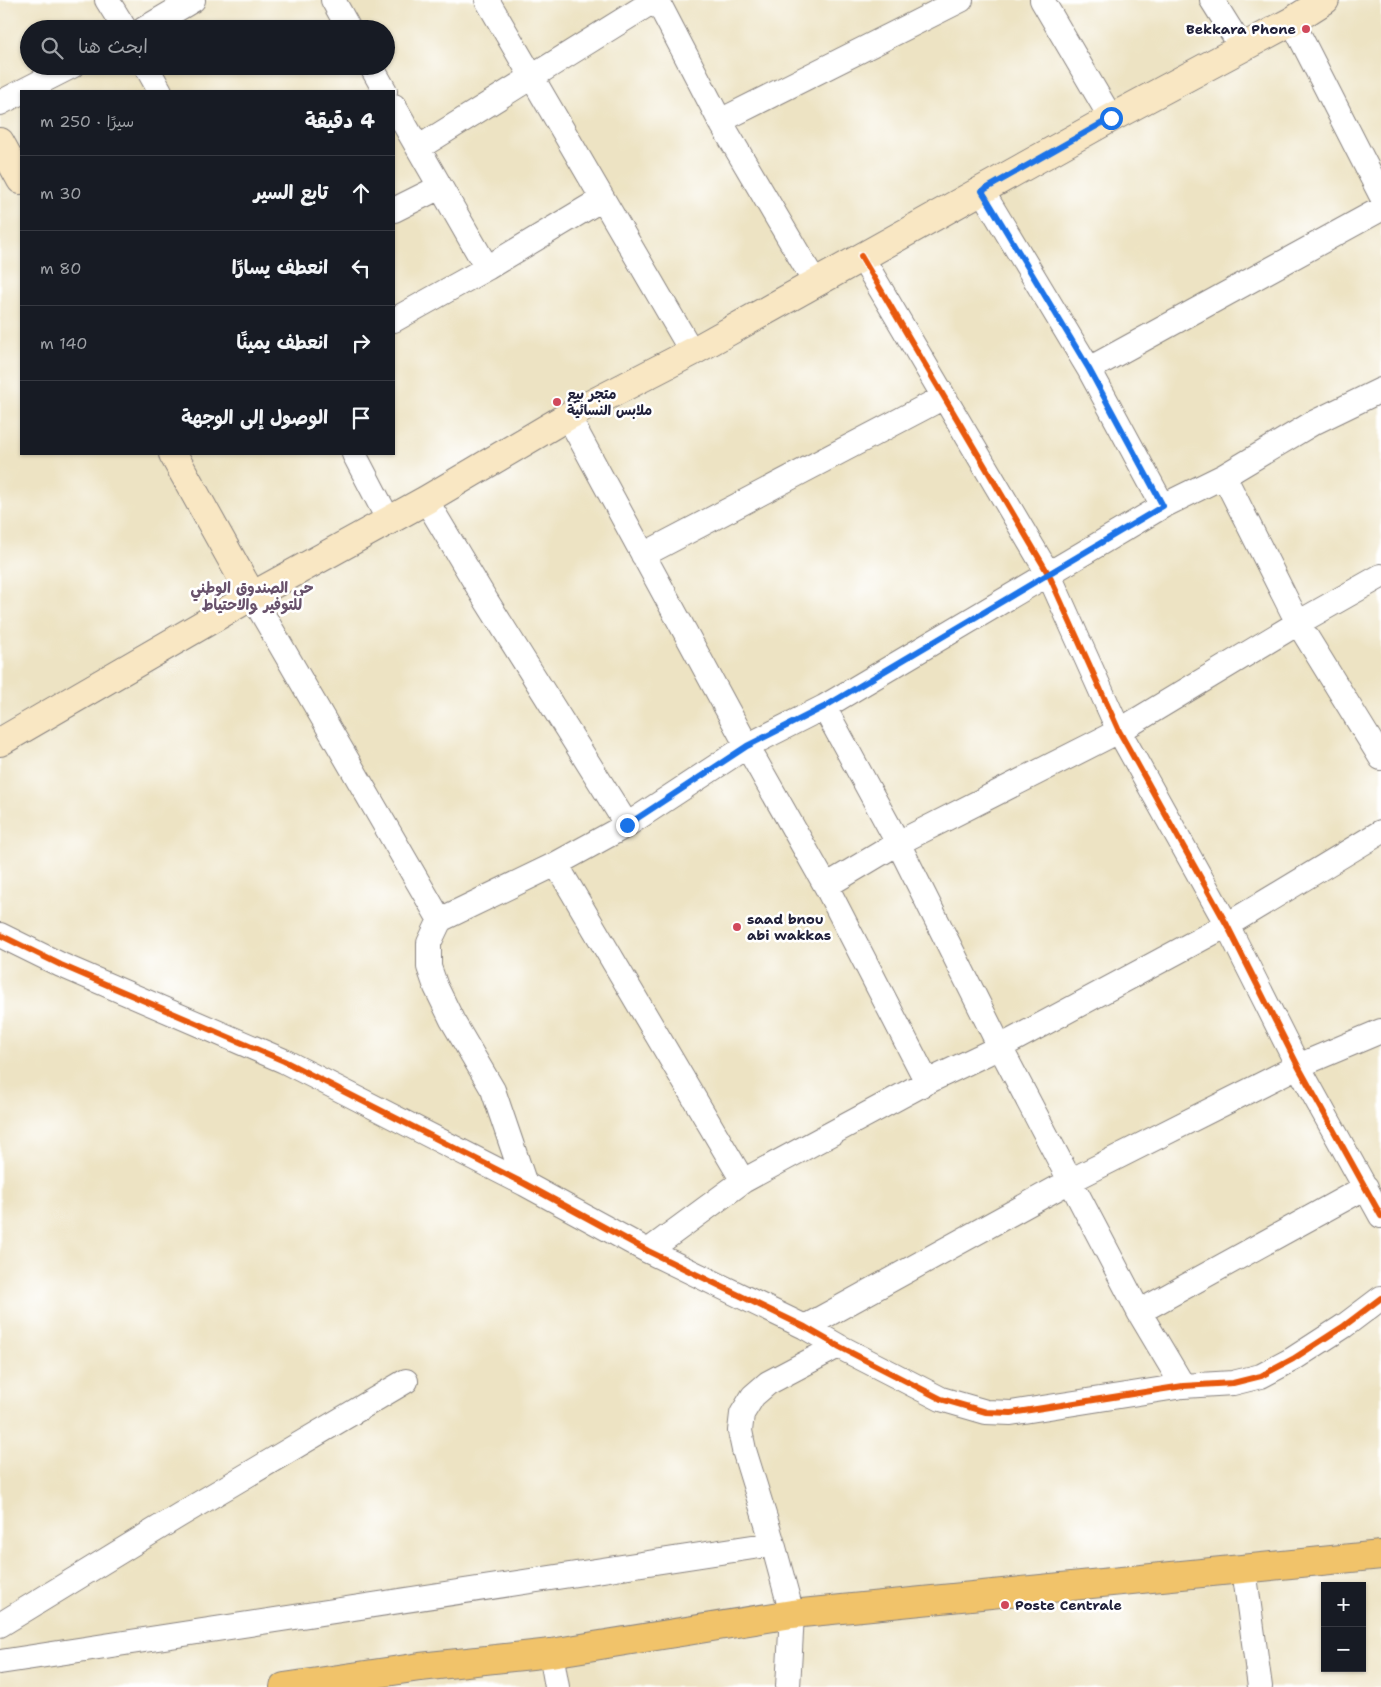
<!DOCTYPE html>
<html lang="ar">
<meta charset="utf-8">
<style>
body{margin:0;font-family:"Shantell Sans","Playpen Sans Arabic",sans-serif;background:#242831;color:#f1f3f6;direction:rtl}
.controls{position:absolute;right:15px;bottom:15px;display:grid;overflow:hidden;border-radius:0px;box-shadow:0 1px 4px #0004}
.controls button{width:45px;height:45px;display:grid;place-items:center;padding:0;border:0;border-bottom:1px solid #363941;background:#171b24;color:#f1f3f6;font:25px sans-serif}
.stop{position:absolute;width:15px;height:15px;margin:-11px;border:4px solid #1a73e8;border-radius:50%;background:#fff}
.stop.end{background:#1a73e8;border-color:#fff;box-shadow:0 1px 5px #0008}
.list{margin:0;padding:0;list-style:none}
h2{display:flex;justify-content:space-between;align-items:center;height:65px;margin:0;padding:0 20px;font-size:21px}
h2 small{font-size:16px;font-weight:400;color:#9ea1a6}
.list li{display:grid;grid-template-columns:32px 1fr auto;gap:15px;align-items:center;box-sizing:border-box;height:75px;padding:0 20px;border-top:1px solid #363941}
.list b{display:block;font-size:19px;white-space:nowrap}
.list em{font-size:16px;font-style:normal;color:#9ea1a6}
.icon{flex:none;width:28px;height:28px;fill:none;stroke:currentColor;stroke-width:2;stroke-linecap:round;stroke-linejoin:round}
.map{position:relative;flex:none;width:1381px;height:1687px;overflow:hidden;direction:ltr}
.search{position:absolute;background:#171b24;box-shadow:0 1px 4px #0004;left:20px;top:20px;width:375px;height:55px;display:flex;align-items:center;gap:12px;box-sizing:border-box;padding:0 18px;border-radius:28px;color:#9ea1a6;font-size:19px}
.panel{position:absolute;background:#171b24;box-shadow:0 1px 4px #0004;left:20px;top:90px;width:375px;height:365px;border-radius:0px;direction:rtl}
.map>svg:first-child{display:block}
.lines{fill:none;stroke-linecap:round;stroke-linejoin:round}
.street-casing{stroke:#88827f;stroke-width:26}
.secondary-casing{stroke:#88827f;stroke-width:30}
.primary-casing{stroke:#88827f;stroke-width:30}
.street{stroke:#fff;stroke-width:24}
.secondary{stroke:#f9e7c3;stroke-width:28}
.primary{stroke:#f1c36a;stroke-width:28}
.cycleway-casing{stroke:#fff;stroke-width:9}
.cycleway{stroke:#e8590c;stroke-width:6}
.route{stroke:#1a73e8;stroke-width:6}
.poi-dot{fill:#d1495b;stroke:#fff;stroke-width:2}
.labels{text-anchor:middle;stroke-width:5;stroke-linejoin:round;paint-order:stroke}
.poi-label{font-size:14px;font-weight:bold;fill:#22223b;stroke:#fff;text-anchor:start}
.neighbourhood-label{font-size:15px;font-weight:bold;fill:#68526b;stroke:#fff}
</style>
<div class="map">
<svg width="1381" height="1687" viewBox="0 0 1381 1687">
<rect width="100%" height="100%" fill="#fff"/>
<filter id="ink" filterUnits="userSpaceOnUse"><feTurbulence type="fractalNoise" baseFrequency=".02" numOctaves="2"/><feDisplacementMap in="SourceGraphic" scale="10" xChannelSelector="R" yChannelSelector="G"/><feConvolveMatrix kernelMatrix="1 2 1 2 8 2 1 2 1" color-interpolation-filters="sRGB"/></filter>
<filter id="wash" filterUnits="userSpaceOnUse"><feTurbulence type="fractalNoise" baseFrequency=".0096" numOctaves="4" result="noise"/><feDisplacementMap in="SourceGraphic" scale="20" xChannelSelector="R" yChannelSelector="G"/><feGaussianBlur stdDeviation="1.12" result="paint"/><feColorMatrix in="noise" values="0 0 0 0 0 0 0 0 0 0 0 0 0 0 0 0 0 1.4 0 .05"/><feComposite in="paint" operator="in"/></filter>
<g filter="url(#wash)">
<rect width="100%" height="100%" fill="#ede3c3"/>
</g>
<g filter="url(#ink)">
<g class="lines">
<defs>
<path id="street" d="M 107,0 L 125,29
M 333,0 L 349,29
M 487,0 L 692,352
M 657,0 L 720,121 L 816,284
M 1042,0 L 1111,118
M 1212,0 L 1242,48
M 1292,21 L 1381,195
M 144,29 L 193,0
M 146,66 L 160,91
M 371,66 L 385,91
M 23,91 L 72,66
M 0,103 L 21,92
M 394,106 L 487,268
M 720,121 L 961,0
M 418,148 L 655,0
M 982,191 L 1089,369 L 1163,506
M 394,210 L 440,187
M 861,256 L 1049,575 L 1119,731 L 1227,925 L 1298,1066 L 1381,1216
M 394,320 L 487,268 L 602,199
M 1089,369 L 1381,209
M 568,416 L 747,746 L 826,886 L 927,1082
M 354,454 L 389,521
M 1224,476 L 1298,623 L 1381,758
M 426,500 L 484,597 L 627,825
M 643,555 L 944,397
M 252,596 L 440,920 L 429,943 L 429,967 L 436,987 L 452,1020 L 493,1090 L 525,1184
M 824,707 L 898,843 L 1000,1047 L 1139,1312 L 1183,1386
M 556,864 L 743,1181
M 826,886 L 898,843 L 1119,731 L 1298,623 L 1381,576
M 440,920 L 556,864 L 627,825 L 747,746 L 824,707 L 1163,506 L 1224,476 L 1313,423 L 1381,390
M 0,935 L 61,965 L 284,1061 L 525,1184 L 648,1251 L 805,1327 L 838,1346 L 941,1399 L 986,1412 L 1011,1413 L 1183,1386 L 1233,1383 L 1261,1376 L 1293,1359 L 1344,1326 L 1381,1298
M 648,1251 L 743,1181 L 927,1082 L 1000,1047 L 1227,925 L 1381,832
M 1139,1312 L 1366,1187
M 805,1327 L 1070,1181 L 1298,1066 L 1381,1031
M 1244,1569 L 1260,1687
M 0,1625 L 178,1516 L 406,1381
M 551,1653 L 557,1687
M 0,1662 L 773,1544
M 788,1687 L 792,1614 L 773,1544 L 744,1450 L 740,1431 L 742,1414 L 753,1396 L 768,1383 L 838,1346"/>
<path id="secondary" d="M 0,142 L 21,180
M 173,454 L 252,596
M 0,742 L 252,596 L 426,500 L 568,416 L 692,352 L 1111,118 L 1292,21 L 1325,0"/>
<path id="primary" d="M 284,1687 L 420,1667 L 551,1653 L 792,1614 L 1381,1555"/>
</defs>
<use href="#street" class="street-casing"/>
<use href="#secondary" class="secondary-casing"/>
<use href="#primary" class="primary-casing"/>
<use href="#street" class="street"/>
<use href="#secondary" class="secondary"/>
<use href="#primary" class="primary"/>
<defs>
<path id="cycleway" d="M 861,256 L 1049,575 L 1119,731 L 1227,925 L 1298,1066 L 1381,1216
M 0,935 L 61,965 L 284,1061 L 525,1184 L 648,1251 L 805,1327 L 838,1346 L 941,1399 L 986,1412 L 1011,1413 L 1183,1386 L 1233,1383 L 1261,1376 L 1293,1359 L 1344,1326 L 1381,1298"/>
</defs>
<use href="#cycleway" class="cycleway-casing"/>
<use href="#cycleway" class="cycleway"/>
</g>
</g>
<g class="lines" filter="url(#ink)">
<path class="route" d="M 627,825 L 747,746 L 824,707 L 1163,506 L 1089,369 L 982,191 L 1111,118"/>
</g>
<g class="poi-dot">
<circle cx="1306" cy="29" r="5"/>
<circle cx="557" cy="402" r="5"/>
<circle cx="737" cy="927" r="5"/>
<circle cx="1005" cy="1605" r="5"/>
</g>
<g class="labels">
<g class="poi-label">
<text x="1296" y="34" text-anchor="end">Bekkara Phone</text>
<text x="567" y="399">متجر بيع<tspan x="567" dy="16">ملابس النسائية</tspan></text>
<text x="747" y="924">saad bnou<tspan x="747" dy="16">abi wakkas</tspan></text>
<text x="1015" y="1610">Poste Centrale</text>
</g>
<g class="neighbourhood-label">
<text x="252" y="593">حي الصندوق الوطني<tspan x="252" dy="17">للتوفير والاحتياط</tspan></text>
</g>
</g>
</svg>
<div class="controls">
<button>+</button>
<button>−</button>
</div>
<div class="stop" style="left:1111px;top:118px"></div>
<div class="stop end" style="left:627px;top:825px"></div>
<div class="search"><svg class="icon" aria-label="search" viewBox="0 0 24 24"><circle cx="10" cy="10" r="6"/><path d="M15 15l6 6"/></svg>ابحث هنا</div>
<section class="panel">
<h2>4 دقيقة<small>سيرًا · 250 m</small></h2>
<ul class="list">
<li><svg class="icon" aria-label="ahead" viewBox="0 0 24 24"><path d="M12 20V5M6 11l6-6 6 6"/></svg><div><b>تابع السير</b></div><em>30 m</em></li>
<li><svg class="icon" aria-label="left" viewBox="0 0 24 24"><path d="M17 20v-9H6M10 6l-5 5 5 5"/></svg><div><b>انعطف يسارًا</b></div><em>80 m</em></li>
<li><svg class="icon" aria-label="right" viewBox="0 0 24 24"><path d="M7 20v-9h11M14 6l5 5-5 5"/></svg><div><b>انعطف يمينًا</b></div><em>140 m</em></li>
<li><svg class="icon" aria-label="arrive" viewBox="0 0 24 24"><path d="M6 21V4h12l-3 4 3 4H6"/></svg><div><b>الوصول إلى الوجهة</b></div></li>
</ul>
</section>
</div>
